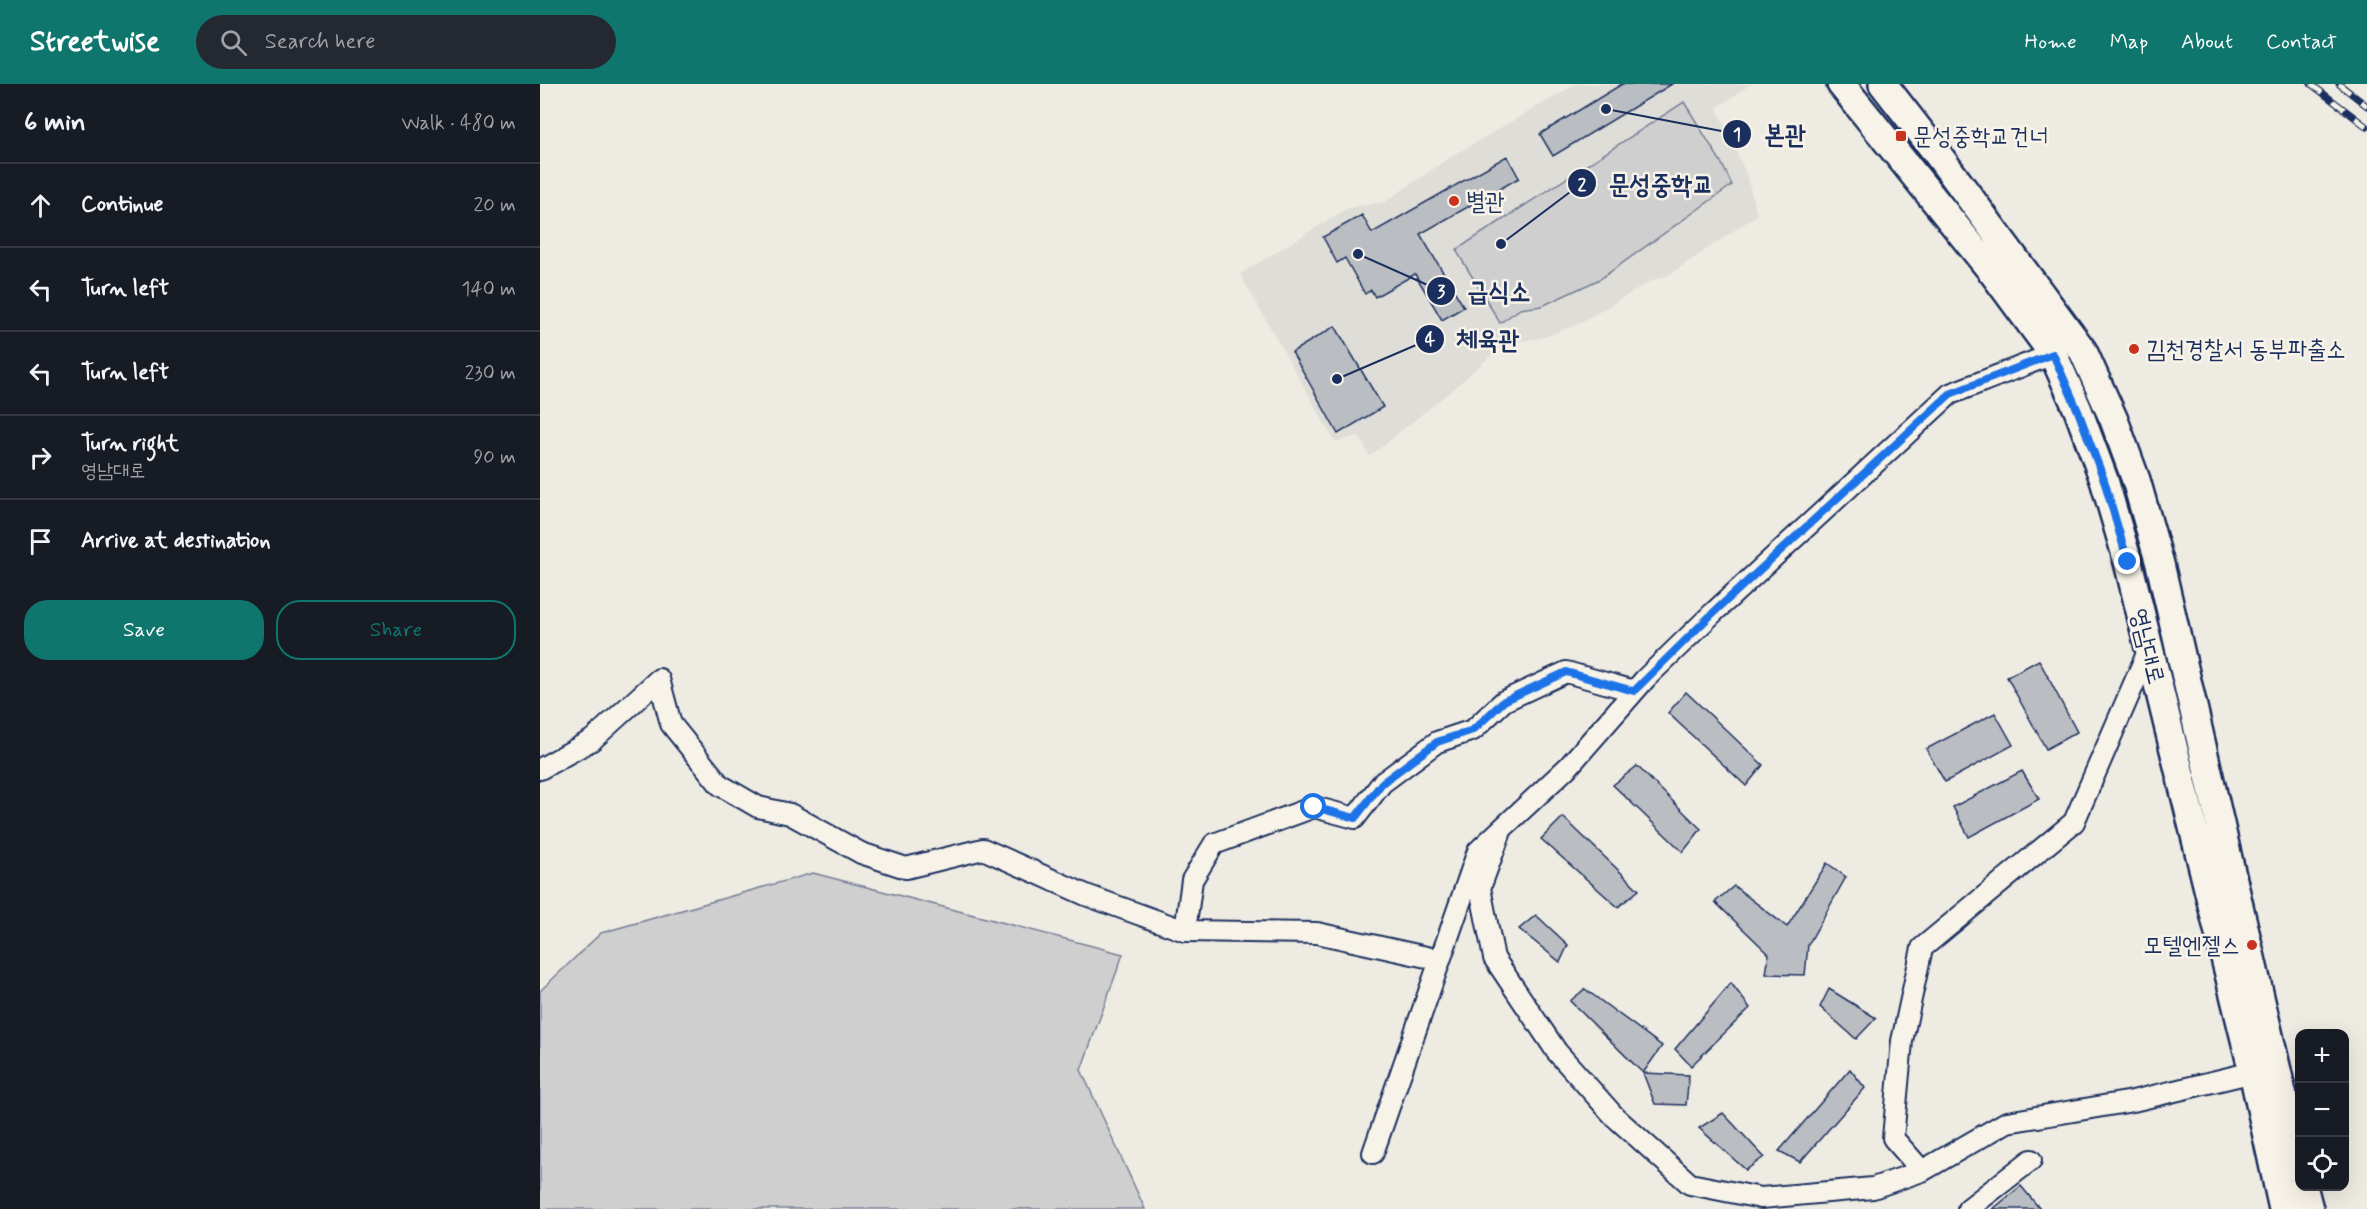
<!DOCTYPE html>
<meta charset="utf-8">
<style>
body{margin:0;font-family:Mynerve,"Poor Story",sans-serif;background:#242831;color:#f1f3f6}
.controls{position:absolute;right:18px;bottom:18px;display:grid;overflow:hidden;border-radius:12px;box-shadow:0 6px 24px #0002}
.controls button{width:54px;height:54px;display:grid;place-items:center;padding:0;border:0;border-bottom:2px solid #363941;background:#171b24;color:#f1f3f6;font:30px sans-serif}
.stop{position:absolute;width:18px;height:18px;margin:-14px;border:4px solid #1a73e8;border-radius:50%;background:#fff}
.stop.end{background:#1a73e8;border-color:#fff;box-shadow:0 2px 6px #0008}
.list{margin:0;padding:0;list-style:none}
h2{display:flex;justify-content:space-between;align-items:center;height:78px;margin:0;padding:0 24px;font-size:26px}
h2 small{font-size:20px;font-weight:400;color:#9ea1a6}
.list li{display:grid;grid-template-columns:39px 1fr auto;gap:18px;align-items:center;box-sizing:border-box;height:84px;padding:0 24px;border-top:2px solid #363941}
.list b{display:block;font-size:22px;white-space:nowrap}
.list p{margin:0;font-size:20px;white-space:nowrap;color:#9ea1a6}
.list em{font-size:20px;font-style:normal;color:#9ea1a6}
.actions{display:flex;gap:12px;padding:18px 24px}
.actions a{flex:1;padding:14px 0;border:2px solid #0f766e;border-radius:24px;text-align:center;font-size:21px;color:#0f766e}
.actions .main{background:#0f766e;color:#fff}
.icon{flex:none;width:33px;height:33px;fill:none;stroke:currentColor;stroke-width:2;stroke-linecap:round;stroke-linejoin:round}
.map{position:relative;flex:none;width:1827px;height:1125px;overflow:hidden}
header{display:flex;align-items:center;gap:36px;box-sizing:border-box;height:84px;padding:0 30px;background:#0f766e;color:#fff}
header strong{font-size:28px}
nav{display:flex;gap:33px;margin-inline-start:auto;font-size:21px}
.search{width:420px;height:54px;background:#242831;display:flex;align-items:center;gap:15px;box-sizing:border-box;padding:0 21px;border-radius:33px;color:#9ea1a6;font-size:22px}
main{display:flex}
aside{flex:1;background:#171b24}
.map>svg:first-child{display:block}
.built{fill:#deddd8}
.green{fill:#cfcfcf;stroke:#757f96;stroke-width:1.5}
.building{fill:#babdc2;stroke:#1b2f5e;stroke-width:1.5}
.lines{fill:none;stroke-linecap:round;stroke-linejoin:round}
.street-casing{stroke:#1b2f5e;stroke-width:24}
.secondary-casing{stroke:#1b2f5e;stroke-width:32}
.street{stroke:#f7f3e8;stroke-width:20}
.secondary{stroke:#f7f3e8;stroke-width:27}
.rail-casing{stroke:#1b2f5e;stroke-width:7}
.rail{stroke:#f7f3e8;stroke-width:4.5;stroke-dasharray:14;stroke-linecap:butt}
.route{stroke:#1a73e8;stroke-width:8}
.poi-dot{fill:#c8321e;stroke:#f7f3e8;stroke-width:2}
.labels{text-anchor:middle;stroke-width:5;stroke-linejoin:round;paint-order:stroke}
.poi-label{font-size:24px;fill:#1b2f5e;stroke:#f7f3e8;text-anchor:start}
.street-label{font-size:24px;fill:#1b2f5e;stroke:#f7f3e8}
.leader{fill:none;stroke:#1b2f5e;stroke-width:2}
.callout-dot{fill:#1b2f5e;stroke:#f7f3e8;stroke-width:2}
.mark-label{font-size:18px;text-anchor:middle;font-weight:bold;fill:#fff}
.callout-label{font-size:26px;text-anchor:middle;font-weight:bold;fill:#1b2f5e;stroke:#f7f3e8;stroke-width:5;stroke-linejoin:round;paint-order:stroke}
</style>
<header>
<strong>Streetwise</strong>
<div class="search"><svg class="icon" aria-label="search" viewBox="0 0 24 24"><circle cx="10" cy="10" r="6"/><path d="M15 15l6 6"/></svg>Search here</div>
<nav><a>Home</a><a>Map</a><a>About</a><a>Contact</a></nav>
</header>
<main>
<aside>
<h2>6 min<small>Walk · 480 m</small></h2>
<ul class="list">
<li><svg class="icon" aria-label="ahead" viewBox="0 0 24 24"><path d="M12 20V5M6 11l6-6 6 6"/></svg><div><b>Continue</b></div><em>20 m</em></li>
<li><svg class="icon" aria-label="left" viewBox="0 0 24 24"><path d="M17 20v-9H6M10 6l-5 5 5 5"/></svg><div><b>Turn left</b></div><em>140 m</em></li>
<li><svg class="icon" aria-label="left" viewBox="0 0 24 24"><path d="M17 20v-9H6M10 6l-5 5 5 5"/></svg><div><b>Turn left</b></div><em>230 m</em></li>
<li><svg class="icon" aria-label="right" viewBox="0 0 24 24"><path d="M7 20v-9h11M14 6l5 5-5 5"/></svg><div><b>Turn right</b><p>영남대로</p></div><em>90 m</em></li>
<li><svg class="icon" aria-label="arrive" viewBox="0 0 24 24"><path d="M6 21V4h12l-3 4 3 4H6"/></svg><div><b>Arrive at destination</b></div></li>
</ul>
<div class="actions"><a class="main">Save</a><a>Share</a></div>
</aside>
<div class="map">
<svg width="1827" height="1125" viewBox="0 0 1827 1125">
<rect width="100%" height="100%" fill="#eeebe2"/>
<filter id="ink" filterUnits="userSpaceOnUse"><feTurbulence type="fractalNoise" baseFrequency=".0167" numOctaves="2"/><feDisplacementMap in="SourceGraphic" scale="12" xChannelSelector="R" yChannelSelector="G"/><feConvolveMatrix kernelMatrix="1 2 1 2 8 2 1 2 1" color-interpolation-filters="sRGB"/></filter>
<g filter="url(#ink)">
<path class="built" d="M 1036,0 L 1211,0 L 1177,24 L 1207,92 L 1217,131 L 1129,191 L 1111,197 L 1036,241 L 1001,254 L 964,260 L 912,306 L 830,372 L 819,352 L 795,358 L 700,190 L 808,124 L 845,118 L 909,74 Z"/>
<path class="green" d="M 1144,18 L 1181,78 L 1192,101 L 1060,195 L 1002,222 L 980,225 L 960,239 L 916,166 Z
M 273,789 L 583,870 L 541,986 L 605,1125 L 0,1125 L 0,907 L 61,849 Z"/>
<path class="building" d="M 1082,0 L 1132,0 L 1013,72 L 1000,50 Z
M 967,72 L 979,94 L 880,150 L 924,223 L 902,236 L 875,190 L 835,213 L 831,206 L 825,210 L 805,174 L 797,179 L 783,153 L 822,131 L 832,149 Z
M 795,242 L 843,323 L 798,350 L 752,268 Z
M 1499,576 L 1537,648 L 1506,665 L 1467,593 Z
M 1146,608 L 1223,681 L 1206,702 L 1128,629 Z
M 1455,629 L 1473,661 L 1405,698 L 1386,665 Z
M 1097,682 L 1161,745 L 1143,768 L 1073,701 Z
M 1482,687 L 1499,715 L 1429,753 L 1413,723 Z
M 1023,733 L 1099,806 L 1078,823 L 1001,755 Z
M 1287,779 L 1306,793 L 1268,861 L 1265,891 L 1226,890 L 1229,870 L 1175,818 L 1194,802 L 1247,843 Z
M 996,831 L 1028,861 L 1020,878 L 979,845 Z
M 1191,899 L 1210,924 L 1151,982 L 1135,965 Z
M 1045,905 L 1122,962 L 1103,989 L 1030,917 Z
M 1289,905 L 1336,934 L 1316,955 L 1280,923 Z
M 1310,985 L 1325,1004 L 1260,1078 L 1239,1067 Z
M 1103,989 L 1149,991 L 1146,1021 L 1115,1020 Z
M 1183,1029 L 1224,1073 L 1206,1086 L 1159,1044 Z
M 1481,1102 L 1500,1125 L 1453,1125 Z"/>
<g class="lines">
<defs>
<path id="street" d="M 0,685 L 52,656 L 119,595 L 131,640 L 180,701 L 218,723 L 250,730 L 321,769 L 366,784 L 443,765 L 546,811 L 645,847 L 777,849 L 900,876
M 961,747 L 940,804 L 954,874 L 1017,968 L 1075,1033 L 1150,1100 L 1221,1114 L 1333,1104 L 1382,1087 L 1467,1038 L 1593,1017 L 1726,985
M 645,847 L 652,796 L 674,760 L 774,723 L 815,734 L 842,699 L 897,658 L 933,646 L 964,617 L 1026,588 L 1094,607
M 833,1069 L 938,767 L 1029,682 L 1105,595 L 1173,529 L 1410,310 L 1513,270
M 1382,1087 L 1353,1054 L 1362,957 L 1382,864 L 1534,738 L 1609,565
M 1428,1125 L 1491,1076"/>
<path id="secondary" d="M 1301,0 L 1454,190 L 1513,270 L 1538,326 L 1564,396 L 1588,478 L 1713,988 L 1743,1125
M 1343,0 L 1396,68 L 1543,267 L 1574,336 L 1596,396 L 1620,480 L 1760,1086
M 1763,1102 L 1769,1125"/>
</defs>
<use href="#street" class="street-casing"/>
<use href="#secondary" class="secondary-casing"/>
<use href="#street" class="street"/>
<use href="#secondary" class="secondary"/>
<defs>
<path id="rail" d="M 1771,0 L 1827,43
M 1799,0 L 1827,22"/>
</defs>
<use href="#rail" class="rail-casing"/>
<use href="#rail" class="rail"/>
</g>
</g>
<g class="lines" filter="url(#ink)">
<path class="route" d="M 774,723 L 815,734 L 842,699 L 897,658 L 933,646 L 964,617 L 1026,588 L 1094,607 L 1173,529 L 1410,310 L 1513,270 L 1538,327 L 1564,396 L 1588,478"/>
</g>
<g class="poi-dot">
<rect x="1355" y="46" width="12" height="12" rx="3"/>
<circle cx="914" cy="117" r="6"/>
<circle cx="1594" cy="265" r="6"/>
<circle cx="1712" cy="861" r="6"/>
</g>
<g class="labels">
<g class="poi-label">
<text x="1373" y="60">문성중학교건너</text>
<text x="926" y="125">별관</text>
<text x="1606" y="273">김천경찰서 동부파출소</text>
<text x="1700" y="869" text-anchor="end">모텔엔젤스</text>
</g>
<g class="street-label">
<text transform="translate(1608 562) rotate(76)" y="8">영남대로</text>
</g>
</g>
<path class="leader" d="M1066 25L1197 50M961 160L1042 99M818 170L901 207M797 295L890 255"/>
<g class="callout-dot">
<circle cx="1066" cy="25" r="6"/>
<circle cx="961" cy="160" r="6"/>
<circle cx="818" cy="170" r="6"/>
<circle cx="797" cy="295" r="6"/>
<circle cx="1197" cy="50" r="15"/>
<circle cx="1042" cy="99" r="15"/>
<circle cx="901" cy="207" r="15"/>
<circle cx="890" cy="255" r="15"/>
</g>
<g class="mark-label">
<text x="1197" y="56">1</text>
<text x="1042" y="106">2</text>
<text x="901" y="213">3</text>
<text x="890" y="261">4</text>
</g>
<g class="callout-label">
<text x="1245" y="59">본관</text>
<text x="1121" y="109">문성중학교</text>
<text x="959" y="216">급식소</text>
<text x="948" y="264">체육관</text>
</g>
</svg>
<div class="controls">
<button>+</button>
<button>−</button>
<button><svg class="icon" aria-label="locate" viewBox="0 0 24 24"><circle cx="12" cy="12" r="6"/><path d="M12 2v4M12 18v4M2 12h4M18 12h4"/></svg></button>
</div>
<div class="stop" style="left:774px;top:723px"></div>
<div class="stop end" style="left:1588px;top:478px"></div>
</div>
</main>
